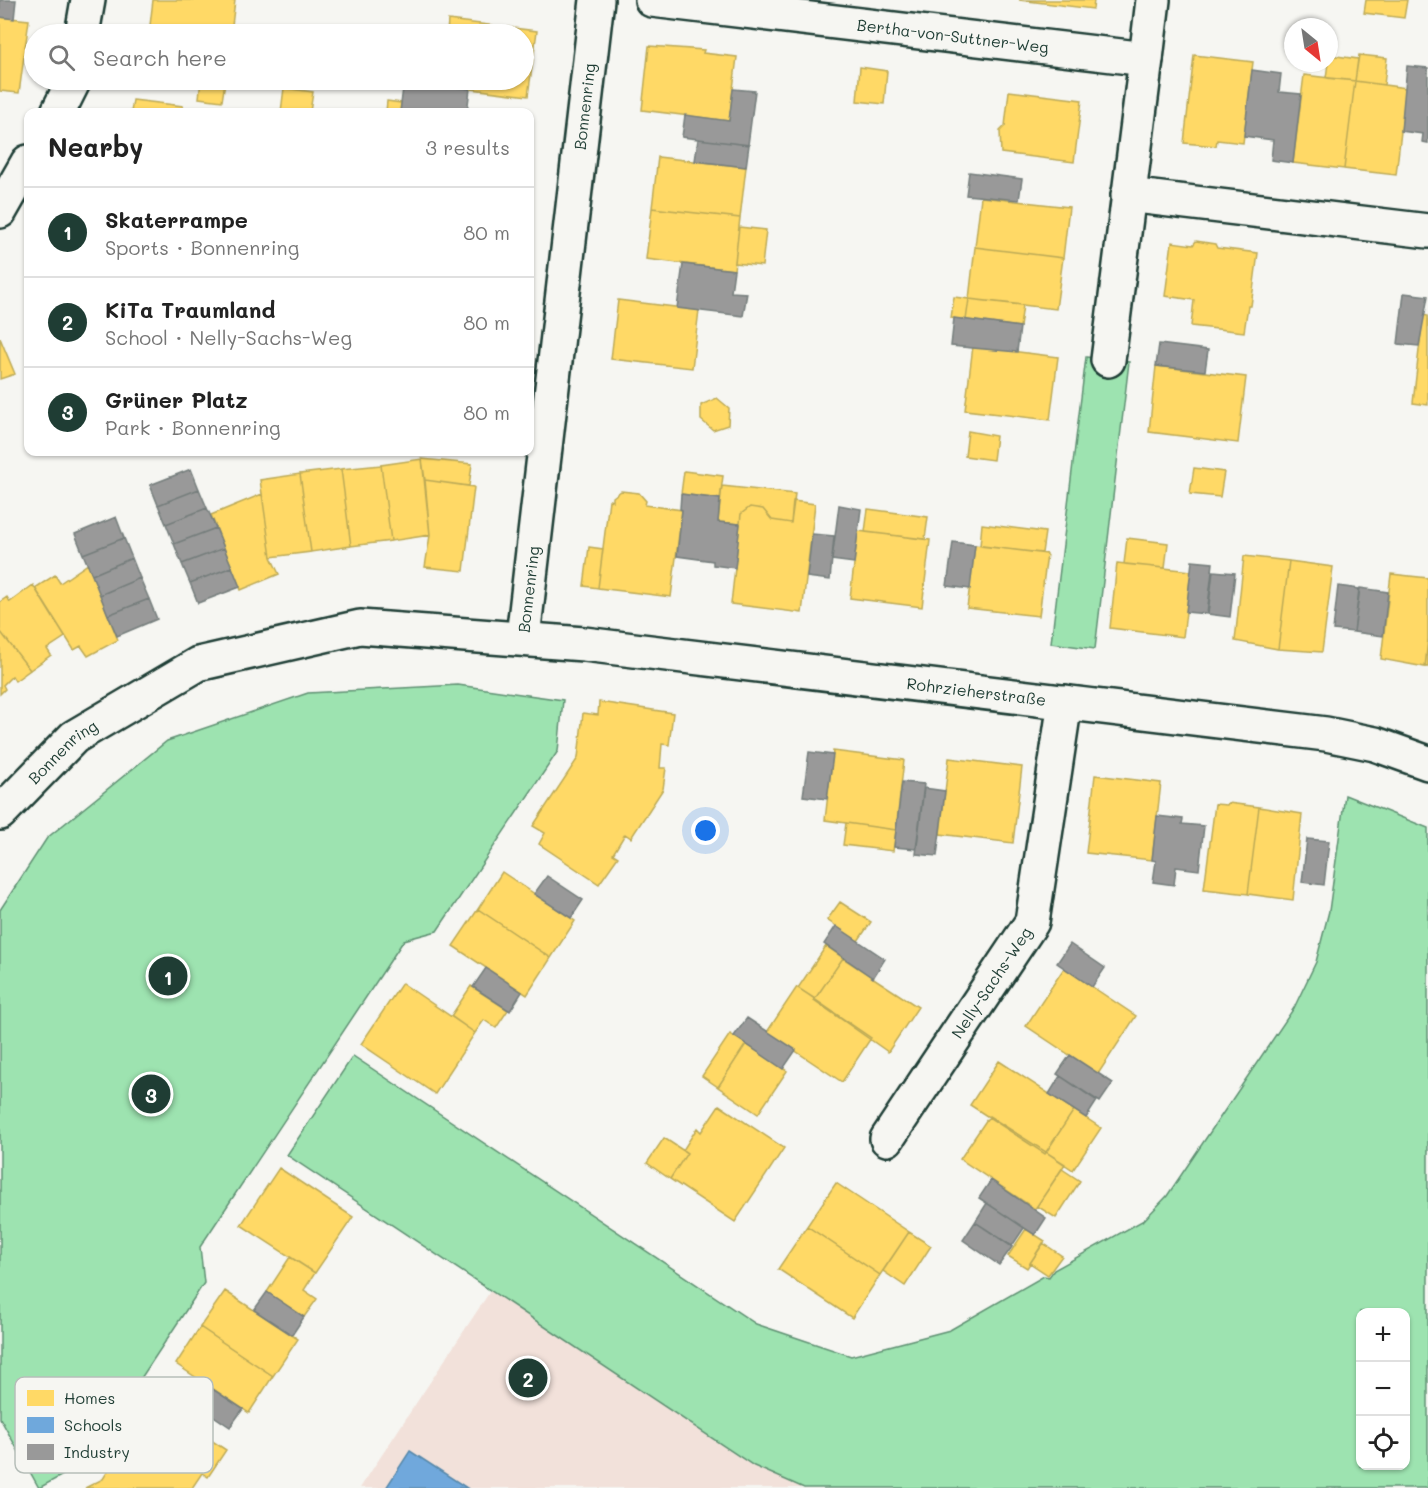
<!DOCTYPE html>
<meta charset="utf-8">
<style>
body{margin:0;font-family:Mali,sans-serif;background:#f6f6f6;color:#222}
.controls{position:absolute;right:18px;bottom:18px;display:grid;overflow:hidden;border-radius:12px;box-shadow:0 2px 4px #0004}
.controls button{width:54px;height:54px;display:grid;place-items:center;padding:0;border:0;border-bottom:2px solid #e0e0e0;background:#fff;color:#222;font:30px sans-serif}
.compass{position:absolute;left:1284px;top:18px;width:54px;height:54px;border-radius:50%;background:#fff;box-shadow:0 2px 4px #0004;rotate:150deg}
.you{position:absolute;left:706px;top:831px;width:21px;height:21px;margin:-15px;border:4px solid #fff;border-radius:50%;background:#1a73e8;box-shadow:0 0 0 9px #1a73e833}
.badge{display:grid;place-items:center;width:39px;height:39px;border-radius:50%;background:#1f3d34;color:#fff;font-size:20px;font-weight:700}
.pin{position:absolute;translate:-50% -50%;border:3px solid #fff;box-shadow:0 2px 6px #0006}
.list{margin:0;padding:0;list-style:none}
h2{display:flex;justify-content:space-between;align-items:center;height:78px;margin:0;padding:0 24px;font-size:26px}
h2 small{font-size:20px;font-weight:400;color:#767676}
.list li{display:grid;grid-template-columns:39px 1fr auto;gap:18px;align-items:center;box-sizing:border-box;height:90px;padding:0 24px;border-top:2px solid #e0e0e0}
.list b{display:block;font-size:22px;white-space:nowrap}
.list p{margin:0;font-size:20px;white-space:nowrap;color:#767676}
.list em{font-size:20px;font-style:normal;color:#767676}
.icon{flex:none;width:33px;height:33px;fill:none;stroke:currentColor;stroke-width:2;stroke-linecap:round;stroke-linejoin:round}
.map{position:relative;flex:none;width:1428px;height:1488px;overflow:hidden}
.search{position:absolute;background:#fff;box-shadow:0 2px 4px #0004;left:24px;top:24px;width:510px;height:66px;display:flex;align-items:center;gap:15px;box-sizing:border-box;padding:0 21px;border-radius:33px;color:#767676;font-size:22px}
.panel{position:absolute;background:#fff;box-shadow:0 2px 4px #0004;left:24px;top:108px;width:510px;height:348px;border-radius:12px}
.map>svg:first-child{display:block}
.built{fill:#f2e1da}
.green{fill:#9de3b0;stroke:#5e9072;stroke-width:1.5;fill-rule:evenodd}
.homes{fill:#ffd966;stroke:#bcaa57;stroke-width:1.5}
.schools{fill:#6fa8dc;stroke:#5788aa;stroke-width:1.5}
.industry{fill:#999;stroke:#747d7b;stroke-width:1.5}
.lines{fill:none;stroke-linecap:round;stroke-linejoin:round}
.street-casing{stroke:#1f3d34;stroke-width:38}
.street{stroke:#f6f6f2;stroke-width:33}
.labels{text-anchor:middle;stroke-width:6;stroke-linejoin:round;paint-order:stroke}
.street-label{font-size:16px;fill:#1f3d34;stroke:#f6f6f2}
.key{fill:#f6f6f2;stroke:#b6beb9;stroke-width:1.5}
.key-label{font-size:16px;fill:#1f3d34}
</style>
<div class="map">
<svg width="1428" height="1488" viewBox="0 0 1428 1488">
<rect width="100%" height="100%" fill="#f6f6f2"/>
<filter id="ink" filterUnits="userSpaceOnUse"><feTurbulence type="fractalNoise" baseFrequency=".0167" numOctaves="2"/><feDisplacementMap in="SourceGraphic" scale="12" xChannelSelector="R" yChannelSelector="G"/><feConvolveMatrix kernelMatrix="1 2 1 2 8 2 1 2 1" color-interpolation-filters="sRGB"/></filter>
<g filter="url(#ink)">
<path class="built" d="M 491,1290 L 754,1466 L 804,1488 L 360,1488 Z"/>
<path class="green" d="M 1086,357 L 1129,362 L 1095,649 L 1051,643 Z
M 458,685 L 563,700 L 558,751 L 437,931 L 404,940 L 200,1247 L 204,1283 L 85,1463 L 39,1488 L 0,1418 L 0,910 L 47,838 L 167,741 L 308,693 Z
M 1345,795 L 1428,828 L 1428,1488 L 804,1488 L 754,1466 L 287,1155 L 353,1056 L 756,1324 L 851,1356 L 950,1330 L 1044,1276 L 1049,1277 L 1054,1270 L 1144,1220 L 1167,1196 L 1294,1008 L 1316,962 L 1329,911 ZM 1406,1312 L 1406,1466 L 1360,1466 L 1360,1312 Z"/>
<path class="homes" d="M 153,0 L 235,0 L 231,34 L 149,34 Z
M 1019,0 L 1094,0 L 1093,9 Z
M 1366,0 L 1407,0 L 1404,18 L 1364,13 Z
M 0,17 L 29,20 L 19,93 L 0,91 Z
M 448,20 L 537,31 L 528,96 L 440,85 L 441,80 L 524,80 L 524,34 L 447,34 Z
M 649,46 L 704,50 L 703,53 L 737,57 L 729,121 L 642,110 Z
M 1194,55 L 1253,62 L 1243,143 L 1217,140 L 1216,146 L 1184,143 Z
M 1329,55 L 1358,59 L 1355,81 L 1326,78 Z
M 1359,55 L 1387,58 L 1384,85 L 1355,81 Z
M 860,67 L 887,71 L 884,104 L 857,101 Z
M 1304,75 L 1355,81 L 1344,169 L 1293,163 Z
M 201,80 L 225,82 L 222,101 L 199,98 Z
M 1355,81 L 1406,88 L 1396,175 L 1344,169 Z
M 284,88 L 313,92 L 310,112 L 281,112 Z
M 1009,91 L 1082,100 L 1074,162 L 1001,153 L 1000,131 L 1005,126 Z
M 133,100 L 183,106 L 183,112 L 131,112 Z
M 387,101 L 401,103 L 400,112 L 386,112 Z
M 658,157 L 746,167 L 740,218 L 652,208 Z
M 981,197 L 1069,207 L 1063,258 L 975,247 Z
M 652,208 L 740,218 L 734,270 L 646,259 Z
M 739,227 L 766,230 L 762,266 L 735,263 Z
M 1196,241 L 1215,244 L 1217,248 L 1258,253 L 1251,306 L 1248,306 L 1244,332 L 1191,326 L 1194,300 L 1165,296 L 1172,242 L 1193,245 Z
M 975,247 L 1063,258 L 1056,309 L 969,299 Z
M 954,297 L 969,299 L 966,320 L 951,318 Z
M 969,299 L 1023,305 L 1020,327 L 966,320 Z
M 618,300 L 699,310 L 692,368 L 611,359 Z
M 1423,315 L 1428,316 L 1428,405 L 1413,403 Z
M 0,338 L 15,374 L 0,379 Z
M 973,346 L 1058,357 L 1050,420 L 965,410 Z
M 1156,366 L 1246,377 L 1238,443 L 1149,432 Z
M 717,398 L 729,408 L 728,425 L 713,430 L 701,420 L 701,405 Z
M 968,431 L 996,436 L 993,460 L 965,456 Z
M 422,459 L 430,535 L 391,541 L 381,465 Z
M 422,459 L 472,464 L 469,486 L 425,480 Z
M 381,465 L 391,541 L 351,546 L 341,469 Z
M 1194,468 L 1224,472 L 1220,497 L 1190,494 Z
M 341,469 L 351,546 L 311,552 L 300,474 Z
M 684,471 L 723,476 L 720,499 L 681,494 Z
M 300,474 L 311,552 L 271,557 L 260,480 Z
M 425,480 L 474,487 L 464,571 L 425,567 L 430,535 Z
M 722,486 L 795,494 L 791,523 L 772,520 L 763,509 L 750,507 L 741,514 L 740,524 L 718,522 Z
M 621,491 L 639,493 L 646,501 L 645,505 L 682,510 L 671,597 L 598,588 L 609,500 L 613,501 L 613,497 Z
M 262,494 L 271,557 L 279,574 L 241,590 L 211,515 Z
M 793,501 L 815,504 L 802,613 L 731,604 L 741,514 L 750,507 L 763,509 L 772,520 L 791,523 Z
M 868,509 L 928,517 L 925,539 L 865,532 Z
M 982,524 L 1045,532 L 1042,553 L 980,546 Z
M 858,531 L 930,540 L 922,607 L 850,598 Z
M 1127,538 L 1168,543 L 1165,568 L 1124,564 Z
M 975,545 L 1047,554 L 1039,616 L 967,608 Z
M 589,547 L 603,549 L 598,588 L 584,586 Z
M 1244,556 L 1289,561 L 1278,649 L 1235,641 Z
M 1289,561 L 1333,567 L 1322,652 L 1278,649 Z
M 1117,563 L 1191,571 L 1183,637 L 1110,628 Z
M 88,564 L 118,640 L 88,656 L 81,646 L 74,650 L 35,588 L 55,575 L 60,583 Z
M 1391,574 L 1428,578 L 1428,639 L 1425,667 L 1381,659 Z
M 33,585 L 65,637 L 47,649 L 51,655 L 30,670 L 0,631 L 0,602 L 7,597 L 10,602 Z
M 0,631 L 30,670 L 15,681 L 12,676 L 3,685 L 5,689 L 0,694 Z
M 1428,639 L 1428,667 L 1425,667 Z
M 599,702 L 673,713 L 669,745 L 662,744 L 660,768 L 666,768 L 663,789 L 631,838 L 625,834 L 613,854 L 618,857 L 599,884 L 539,844 L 545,833 L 533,826 L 578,758 L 583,713 L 598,715 Z
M 833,751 L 904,760 L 896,830 L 825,820 Z
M 949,758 L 1022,767 L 1013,843 L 940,834 Z
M 1095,775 L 1161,783 L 1152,860 L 1086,853 Z
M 1228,803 L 1259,807 L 1248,894 L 1204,889 L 1215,804 L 1227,805 Z
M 1259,807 L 1302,814 L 1293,900 L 1248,894 Z
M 846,823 L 896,830 L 893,851 L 843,845 Z
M 502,872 L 575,921 L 551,958 L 478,909 Z
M 840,902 L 871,922 L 858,941 L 827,920 Z
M 478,909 L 551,958 L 527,995 L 453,946 Z
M 826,946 L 843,958 L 815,999 L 798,988 Z
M 843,958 L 918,1007 L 888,1052 L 814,1000 Z
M 1064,968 L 1136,1016 L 1098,1074 L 1026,1026 Z
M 402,983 L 475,1033 L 435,1094 L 361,1044 Z
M 471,986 L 508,1010 L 496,1028 L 484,1020 L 475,1033 L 451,1016 Z
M 797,987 L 871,1038 L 842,1082 L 767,1032 Z
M 730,1034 L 746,1044 L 718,1087 L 702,1076 Z
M 746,1044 L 787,1071 L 758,1114 L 718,1087 Z
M 999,1061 L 1074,1110 L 1045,1154 L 970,1105 Z
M 719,1105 L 784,1148 L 735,1222 L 670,1179 L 687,1153 L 683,1150 L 697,1128 L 701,1132 Z
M 1074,1110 L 1101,1128 L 1073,1170 L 1046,1152 Z
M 989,1116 L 1065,1164 L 1035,1209 L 960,1159 Z
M 664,1138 L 687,1153 L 670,1179 L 647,1163 Z
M 279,1168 L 353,1217 L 315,1273 L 241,1225 Z
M 1062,1169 L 1080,1181 L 1056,1218 L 1037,1206 Z
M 836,1183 L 909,1232 L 880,1275 L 807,1226 Z
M 807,1226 L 880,1275 L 852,1318 L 778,1269 Z
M 1026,1229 L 1045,1241 L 1027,1268 L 1008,1256 Z
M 909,1232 L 931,1246 L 905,1286 L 883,1271 Z
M 1043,1243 L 1062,1256 L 1048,1275 L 1030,1263 Z
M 290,1257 L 315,1273 L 304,1290 L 317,1299 L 304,1317 L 267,1292 Z
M 225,1291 L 298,1339 L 273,1376 L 200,1327 Z
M 200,1327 L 273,1376 L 249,1413 L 176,1364 Z
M 164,1409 L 226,1450 L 208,1477 L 202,1473 L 192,1488 L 85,1488 L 103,1479 L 145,1411 L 157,1419 Z"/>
<path class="schools" d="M 410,1451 L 467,1488 L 386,1488 Z"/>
<path class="industry" d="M 0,0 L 16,0 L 14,19 L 0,17 Z
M 1407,66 L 1428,68 L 1428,143 L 1422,142 L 1423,134 L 1401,131 Z
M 1252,70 L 1281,74 L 1279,92 L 1301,94 L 1293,163 L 1271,160 L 1273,140 L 1244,136 Z
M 404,80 L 470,89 L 467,112 L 400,112 Z
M 733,89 L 755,91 L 748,145 L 682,137 L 685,115 L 729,121 Z
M 698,139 L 749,145 L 746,167 L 695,161 Z
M 969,172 L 1022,179 L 1019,200 L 966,195 Z
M 683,264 L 734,270 L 731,292 L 747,293 L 743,316 L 677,308 Z
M 1404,293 L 1428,296 L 1419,346 L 1398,344 Z
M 954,318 L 1020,327 L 1017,352 L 951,346 Z
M 1159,344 L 1208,350 L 1205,371 L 1156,366 Z
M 191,469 L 199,489 L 158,505 L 150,485 Z
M 199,489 L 207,508 L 166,524 L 158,505 Z
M 681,494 L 720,499 L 718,522 L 740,524 L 735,568 L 713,565 L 713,561 L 677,556 L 682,510 L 680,509 Z
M 839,505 L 861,509 L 854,563 L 832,560 Z
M 207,508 L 216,528 L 174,544 L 166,524 Z
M 116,517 L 124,538 L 83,554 L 75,534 Z
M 216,528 L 224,548 L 182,564 L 174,544 Z
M 812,534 L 834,536 L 830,580 L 807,577 Z
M 124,538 L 132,558 L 92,575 L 83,554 Z
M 953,542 L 975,545 L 970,589 L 947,586 Z
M 224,548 L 232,567 L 190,583 L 182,564 Z
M 132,558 L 140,578 L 100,595 L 92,575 Z
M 1192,561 L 1213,563 L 1207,614 L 1186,612 Z
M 232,567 L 240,587 L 198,603 L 190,583 Z
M 1213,571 L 1235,573 L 1230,617 L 1208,614 Z
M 140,578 L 149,599 L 108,615 L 100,595 Z
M 1338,586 L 1359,589 L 1354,632 L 1333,630 Z
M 1360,588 L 1388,592 L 1383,636 L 1354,632 Z
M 149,599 L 157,619 L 117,636 L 108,615 Z
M 809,752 L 833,755 L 827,799 L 803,796 Z
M 902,782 L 924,784 L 916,849 L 894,847 Z
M 924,788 L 945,791 L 937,856 L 916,854 Z
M 1157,816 L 1183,819 L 1182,824 L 1204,826 L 1199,870 L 1176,867 L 1174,885 L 1153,882 L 1156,861 L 1152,860 Z
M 1307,839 L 1329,841 L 1324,885 L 1302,882 Z
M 547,876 L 583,900 L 571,918 L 534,894 Z
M 836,926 L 885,959 L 873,978 L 824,944 Z
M 1070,944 L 1105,968 L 1092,987 L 1057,963 Z
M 486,968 L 522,992 L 510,1011 L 473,987 Z
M 747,1018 L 796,1050 L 783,1069 L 734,1036 Z
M 1070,1055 L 1113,1083 L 1100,1102 L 1057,1074 Z
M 1060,1076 L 1097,1101 L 1086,1118 L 1049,1094 Z
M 991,1180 L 1046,1218 L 1035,1235 L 979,1198 Z
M 987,1203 L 1024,1228 L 1012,1246 L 975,1222 Z
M 975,1222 L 1012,1247 L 999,1265 L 963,1240 Z
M 267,1292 L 304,1317 L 292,1335 L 254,1310 Z
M 205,1384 L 243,1409 L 230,1427 L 193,1402 Z"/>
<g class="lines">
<defs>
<g id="street">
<path id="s1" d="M 652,0 L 1146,59 L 1153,0"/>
<path d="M 82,34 L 88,0"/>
<path d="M 58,112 L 74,80"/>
<path d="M 1128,195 L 1428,231"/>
<path d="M 0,211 L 28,162"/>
<path d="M 1108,360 L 1146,59"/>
<path id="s2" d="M 523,637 L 597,0"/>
<path id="s3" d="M 0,813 L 74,737 L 198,664 L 360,627 L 584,644 L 1326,734 L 1375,744 L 1428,763"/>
<path id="s4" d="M 887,1139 L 1032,922 L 1065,702"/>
</g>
</defs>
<use href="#street" class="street-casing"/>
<use href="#street" class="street"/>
</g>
</g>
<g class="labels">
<g class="street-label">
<text dy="6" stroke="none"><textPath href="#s1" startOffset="303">Bertha-von-Suttner-Weg</textPath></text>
<text dy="6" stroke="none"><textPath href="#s2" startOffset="534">Bonnenring</textPath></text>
<text dy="6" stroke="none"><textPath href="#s2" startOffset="48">Bonnenring</textPath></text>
<text dy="6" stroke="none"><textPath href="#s3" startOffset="1036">Rohrzieherstraße</textPath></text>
<text dy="6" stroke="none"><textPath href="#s3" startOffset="88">Bonnenring</textPath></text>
<text dy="6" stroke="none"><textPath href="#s4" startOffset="188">Nelly-Sachs-Weg</textPath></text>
</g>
</g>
<rect x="15" y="1377" width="198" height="96" rx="9" class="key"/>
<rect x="27" y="1390" width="27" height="16" fill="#ffd966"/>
<rect x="27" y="1417" width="27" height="16" fill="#6fa8dc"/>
<rect x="27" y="1444" width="27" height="16" fill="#999"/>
<g class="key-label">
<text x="64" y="1404">Homes</text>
<text x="64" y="1431">Schools</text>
<text x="64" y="1458">Industry</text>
</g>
</svg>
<div class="controls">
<button>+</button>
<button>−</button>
<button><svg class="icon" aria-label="locate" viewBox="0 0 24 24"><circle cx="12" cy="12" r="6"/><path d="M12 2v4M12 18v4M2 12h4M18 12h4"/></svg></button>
</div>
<svg class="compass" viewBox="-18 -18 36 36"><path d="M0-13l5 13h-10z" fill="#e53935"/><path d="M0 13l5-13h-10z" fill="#767676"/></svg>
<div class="you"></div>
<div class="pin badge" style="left:168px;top:976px">1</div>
<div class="pin badge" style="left:528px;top:1378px">2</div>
<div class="pin badge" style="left:151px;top:1094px">3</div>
<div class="search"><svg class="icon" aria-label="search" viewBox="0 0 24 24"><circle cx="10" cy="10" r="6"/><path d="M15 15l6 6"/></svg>Search here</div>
<section class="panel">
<h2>Nearby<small>3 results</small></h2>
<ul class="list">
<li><span class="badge">1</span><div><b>Skaterrampe</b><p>Sports · Bonnenring</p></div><em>80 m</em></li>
<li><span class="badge">2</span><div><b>KiTa Traumland</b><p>School · Nelly-Sachs-Weg</p></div><em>80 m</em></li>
<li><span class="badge">3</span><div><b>Grüner Platz</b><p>Park · Bonnenring</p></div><em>80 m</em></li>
</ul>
</section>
</div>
